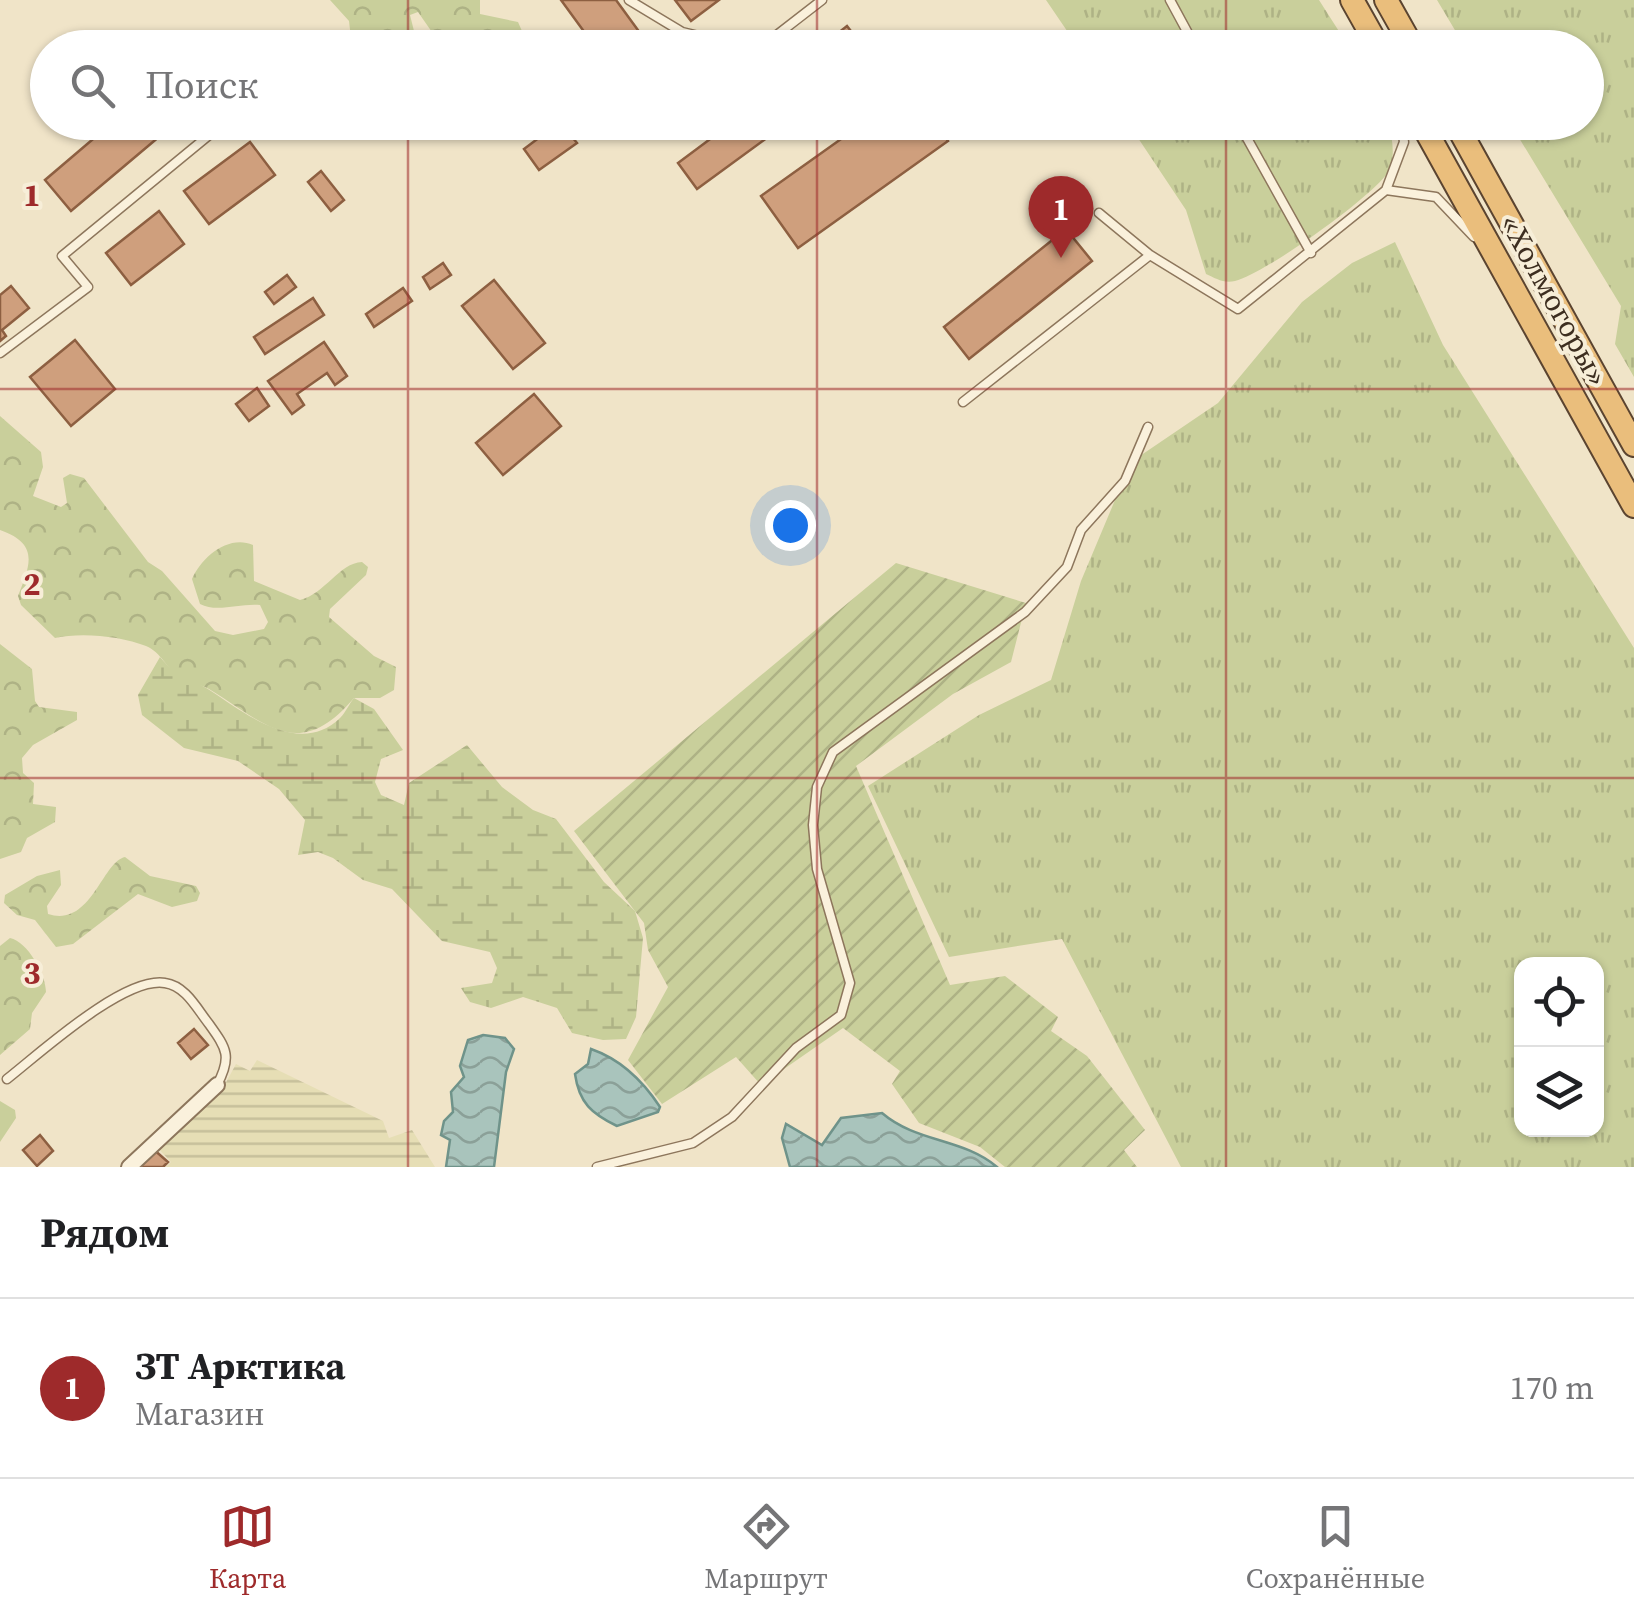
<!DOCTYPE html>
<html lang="ru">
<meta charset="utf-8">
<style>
body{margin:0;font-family:"Source Serif 4",serif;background:#f6f6f6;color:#202124}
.controls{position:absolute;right:30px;bottom:30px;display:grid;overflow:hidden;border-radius:20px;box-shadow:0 2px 8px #0004}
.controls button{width:90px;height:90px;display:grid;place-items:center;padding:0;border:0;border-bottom:2px solid #e0e0e0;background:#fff;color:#202124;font:50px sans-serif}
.you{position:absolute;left:790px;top:525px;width:35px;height:35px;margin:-25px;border:8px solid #fff;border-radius:50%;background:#1a73e8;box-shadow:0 0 0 15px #1a73e833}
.badge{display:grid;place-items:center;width:65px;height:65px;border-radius:50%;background:#9e2a2b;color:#fff;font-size:32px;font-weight:700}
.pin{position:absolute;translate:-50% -82px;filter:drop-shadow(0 2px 5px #0008)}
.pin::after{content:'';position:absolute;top:52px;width:35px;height:30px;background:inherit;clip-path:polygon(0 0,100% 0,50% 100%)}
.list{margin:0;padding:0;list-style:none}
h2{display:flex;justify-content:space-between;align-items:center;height:130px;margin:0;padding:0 40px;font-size:42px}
h2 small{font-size:32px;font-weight:400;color:#757577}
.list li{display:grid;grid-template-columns:65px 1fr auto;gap:30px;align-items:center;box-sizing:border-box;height:180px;padding:0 40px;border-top:2px solid #e0e0e0}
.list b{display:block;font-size:38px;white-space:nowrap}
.list p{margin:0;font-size:32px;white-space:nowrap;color:#757577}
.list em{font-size:32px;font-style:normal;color:#757577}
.icon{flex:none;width:55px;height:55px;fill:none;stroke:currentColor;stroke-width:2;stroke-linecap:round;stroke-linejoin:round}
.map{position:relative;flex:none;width:1634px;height:1167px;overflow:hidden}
.search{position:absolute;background:#fff;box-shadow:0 2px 8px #0004;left:30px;right:30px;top:30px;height:110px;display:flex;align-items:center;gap:25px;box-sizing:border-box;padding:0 35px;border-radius:55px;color:#757577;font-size:38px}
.sheet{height:310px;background:#fff}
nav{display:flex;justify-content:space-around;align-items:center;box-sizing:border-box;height:140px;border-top:2px solid #e0e0e0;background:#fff;font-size:28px;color:#757577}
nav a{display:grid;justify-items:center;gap:5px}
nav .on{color:#9e2a2b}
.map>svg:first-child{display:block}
.farmland{fill:url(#farmland-rules)}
.grass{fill:url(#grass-tufts);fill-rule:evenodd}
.forest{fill:url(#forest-crowns)}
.wetland{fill:url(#wetland-marsh)}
.garden{fill:url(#garden-furrows)}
.water{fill:url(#water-waves);stroke:#6f938a;stroke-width:2.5}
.building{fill:#cf9f7d;stroke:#8d5f41;stroke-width:2.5}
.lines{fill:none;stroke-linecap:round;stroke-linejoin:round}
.service-casing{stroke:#8d765c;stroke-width:11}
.minor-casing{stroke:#8d765c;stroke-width:18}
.trunk-casing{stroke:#5b4430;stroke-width:26}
.service{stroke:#faf1dc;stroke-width:8}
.minor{stroke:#faf1dc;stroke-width:14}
.trunk{stroke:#eabe7c;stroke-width:22}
.grid{fill:none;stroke:#9e2a2b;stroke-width:2.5;stroke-opacity:0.55}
.labels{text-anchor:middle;stroke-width:8;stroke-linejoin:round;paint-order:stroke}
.street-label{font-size:30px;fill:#3d2e20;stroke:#f7eed8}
.grid-label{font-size:32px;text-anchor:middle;font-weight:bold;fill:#9e2a2b;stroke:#f7eed8;stroke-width:8;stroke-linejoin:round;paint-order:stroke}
</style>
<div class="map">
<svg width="1634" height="1167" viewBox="0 0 1634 1167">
<defs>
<pattern id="farmland-rules" width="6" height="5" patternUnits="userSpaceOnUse" patternTransform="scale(2.5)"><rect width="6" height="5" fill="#e6deb5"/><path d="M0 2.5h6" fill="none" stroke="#c6bf9b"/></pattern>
<pattern id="grass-tufts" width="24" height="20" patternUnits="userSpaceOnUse" patternTransform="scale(2.5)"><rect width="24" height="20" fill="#c9cf9b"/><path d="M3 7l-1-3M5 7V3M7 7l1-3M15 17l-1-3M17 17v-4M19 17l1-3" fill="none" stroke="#aeb285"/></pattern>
<pattern id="forest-crowns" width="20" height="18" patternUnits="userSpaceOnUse" patternTransform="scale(2.5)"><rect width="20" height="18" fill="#c9cf9b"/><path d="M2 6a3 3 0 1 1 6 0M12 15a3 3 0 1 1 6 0" fill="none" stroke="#aeb285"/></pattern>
<pattern id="wetland-marsh" width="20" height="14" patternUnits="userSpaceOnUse" patternTransform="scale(2.5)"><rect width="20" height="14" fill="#c9cf9b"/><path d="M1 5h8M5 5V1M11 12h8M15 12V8" fill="none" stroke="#aeb285"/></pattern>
<pattern id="garden-furrows" width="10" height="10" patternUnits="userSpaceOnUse" patternTransform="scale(2.5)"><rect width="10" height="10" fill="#c9cf9b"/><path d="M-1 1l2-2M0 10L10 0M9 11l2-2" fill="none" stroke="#aeb285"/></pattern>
<pattern id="water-waves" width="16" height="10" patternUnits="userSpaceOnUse" patternTransform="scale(2.5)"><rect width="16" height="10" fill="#a9c4bc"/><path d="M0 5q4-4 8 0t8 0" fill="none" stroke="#8ba098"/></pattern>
</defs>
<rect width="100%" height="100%" fill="#f0e4c8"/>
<path class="farmland" d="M 257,1060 L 383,1121 L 389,1138 L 412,1130 L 435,1167 L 166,1167 L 171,1162 L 155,1145 L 224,1086 L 236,1064 L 250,1071 Z"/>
<path class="grass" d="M 1046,0 L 1319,0 L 1349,47 L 1078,47 Z
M 1437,0 L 1634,0 L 1634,377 L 1615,344 L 1621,306 L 1510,123 L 1586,122 L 1586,48 L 1465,47 Z
M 1128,123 L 1389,123 C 1392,139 1397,160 1386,175 C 1366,201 1266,273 1235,281 C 1224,284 1215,278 1206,274 L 1186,210 Z
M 1395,242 L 1443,345 L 1634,648 L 1634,1167 L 1181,1167 L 1062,939 L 949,957 L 868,786 L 979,715 L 1051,680 L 1081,581 L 1131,462 L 1218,403 L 1302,302 L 1352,263 ZM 1522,964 L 1596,964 L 1596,1130 L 1522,1130 Z"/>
<path class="forest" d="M 330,0 L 480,0 L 480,14 L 518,22 L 529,47 L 473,47 L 474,38 L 468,32 L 434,35 L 418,12 L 410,15 L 418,47 L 352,47 L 349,21 Z
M 0,416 L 41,452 L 43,467 L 33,496 L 61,507 L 67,503 L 63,478 L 70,474 L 84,478 L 148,562 L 162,571 L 215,631 L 233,635 L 264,629 L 268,622 L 260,605 C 240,603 217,613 200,604 L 192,579 C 201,558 228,534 253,545 L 254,581 L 300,600 C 325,594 339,563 362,562 L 368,567 L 366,575 L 330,609 L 329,617 L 374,656 L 396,667 L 394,690 L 380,698 L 354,698 C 299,763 266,724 209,689 C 200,684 189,684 180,678 C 167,669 161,652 146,646 C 121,636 81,632 55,638 L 21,605 L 18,596 C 30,565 40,544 0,530 Z
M 0,644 L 32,669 L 35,701 L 39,707 L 77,712 L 77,720 L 33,745 L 22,758 L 23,773 L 34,783 L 33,804 L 56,807 L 55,822 L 27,838 L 21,852 L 0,859 Z
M 125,857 L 150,876 L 196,886 L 200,893 L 197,901 L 172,907 L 138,894 L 73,944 L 56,947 L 35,920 L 17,915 L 4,903 L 5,895 L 37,876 L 60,870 L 61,885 L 47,906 L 48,914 C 91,928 102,862 125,857 Z
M 10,938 C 28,942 46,975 46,992 L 32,1013 L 30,1029 L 0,1055 L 0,946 Z
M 0,1101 L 15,1110 L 16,1118 L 0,1142 Z"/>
<path class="wetland" d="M 160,657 C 179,680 190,677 211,691 C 246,714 300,757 340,718 C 346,712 349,704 354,698 L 374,709 L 403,750 L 381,759 L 375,782 L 381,795 L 404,805 L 409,783 L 467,745 L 502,787 L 533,810 L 556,819 L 604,882 L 635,911 L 643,938 L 636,1017 L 626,1039 L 603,1040 L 572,1033 L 557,1008 L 523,997 L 491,1008 L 470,1002 L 461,988 L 492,983 L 497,968 L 490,952 L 442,941 L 392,889 L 363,880 L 333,858 L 318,852 L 298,855 L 305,820 L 279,789 L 238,761 L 184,748 L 142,715 L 138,695 Z"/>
<path class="garden" d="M 896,563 L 1026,603 L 1011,662 L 953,694 L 856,766 L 950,985 L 1005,976 L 1058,1017 L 1051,1031 L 1087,1056 L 1145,1130 L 1124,1150 L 1137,1167 L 1005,1167 L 980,1147 L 919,1123 L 892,1084 L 900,1071 L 843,1028 L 761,1085 L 736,1057 L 662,1104 L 628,1060 L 668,987 L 648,950 L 644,923 L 574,831 Z"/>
<path class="water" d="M 483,1035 L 505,1038 L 514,1049 L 506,1072 L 494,1167 L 446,1167 L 450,1140 L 441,1135 L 444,1121 L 453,1112 L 451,1092 L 464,1077 L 460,1066 L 468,1040 Z
M 591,1049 C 620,1059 643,1081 660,1107 L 658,1112 L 617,1126 C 592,1114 579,1103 575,1074 L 588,1064 Z
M 882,1113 C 917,1143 963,1138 997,1167 L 790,1167 L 782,1138 L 786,1124 L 822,1145 L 841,1118 Z"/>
<path class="building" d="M 561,0 L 616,0 L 651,48 L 596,48 Z
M 675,0 L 719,0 L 691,21 Z
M 847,26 L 864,48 L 819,48 Z
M 113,122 L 173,125 L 71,211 L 45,180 Z
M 560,122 L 577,143 L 539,170 L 524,149 Z
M 733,122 L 768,122 L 775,132 L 697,189 L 678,163 Z
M 865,122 L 935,122 L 948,141 L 798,248 L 761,196 Z
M 250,142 L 275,175 L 209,224 L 184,191 Z
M 321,171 L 344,200 L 331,211 L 308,182 Z
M 159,211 L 184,244 L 131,285 L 106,253 Z
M 1066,229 L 1092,261 L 969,359 L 944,327 Z
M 443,263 L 451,275 L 430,289 L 423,277 Z
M 287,275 L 296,287 L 274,304 L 265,292 Z
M 494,280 L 545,343 L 513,369 L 462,306 Z
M 11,286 L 29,308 L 2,330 L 6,336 L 0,341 L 0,295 Z
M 403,288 L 412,301 L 374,327 L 366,314 Z
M 313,298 L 324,315 L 265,354 L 254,337 Z
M 75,340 L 115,389 L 71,426 L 30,377 Z
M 324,342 L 347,376 L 335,385 L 327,373 L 297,394 L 304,405 L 292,414 L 268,381 Z
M 257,388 L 269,406 L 249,421 L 236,404 Z
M 534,394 L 561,426 L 503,475 L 476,443 Z
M 194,1029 L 208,1045 L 191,1059 L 178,1043 Z
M 40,1135 L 53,1151 L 37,1166 L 23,1150 Z
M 152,1148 L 168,1162 L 163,1167 L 140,1167 L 137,1164 Z"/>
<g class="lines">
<defs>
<path id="service" d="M 629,0 L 682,32 L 749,48
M 1170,0 L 1196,48
M 760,48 L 822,0
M 1238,122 L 1311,253
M 1386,190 L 1436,197 L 1474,237
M 1099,213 L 1150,255
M 0,353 L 88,287 L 62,256 L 225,122
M 963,402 L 1150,255 L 1238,309 L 1386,190 L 1404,142 L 1401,122
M 7,1079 C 39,1054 124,976 165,983 C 186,986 197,1009 209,1024 C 227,1049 232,1057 217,1085
M 597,1167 L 693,1143 L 732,1117 L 796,1048 L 841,1015 L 850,983 L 817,869 L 813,825 L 817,787 L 833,752 L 1025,612 L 1067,567 L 1081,530 L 1125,481 L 1148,427"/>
<path id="minor" d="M 129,1167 L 217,1085"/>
<path id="trunk" d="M 1352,0 L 1379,48
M 1386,0 L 1413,48
M 1421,122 L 1634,506
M 1455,122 L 1634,445"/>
</defs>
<use href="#service" class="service-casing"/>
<use href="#minor" class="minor-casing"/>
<use href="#trunk" class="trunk-casing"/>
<use href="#service" class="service"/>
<use href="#minor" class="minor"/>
<use href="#trunk" class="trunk"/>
</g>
<path class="grid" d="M 408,0 L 408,48M 817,0 L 817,48M 1226,0 L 1226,48M 408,122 L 408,1167M 817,122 L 817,1167M 1226,122 L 1226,1167M 0,389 L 1634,389M 0,778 L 1634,778"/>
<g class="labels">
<g class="street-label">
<text transform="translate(1554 300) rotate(61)" y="10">«Холмогоры»</text>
</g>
</g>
<g class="grid-label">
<text x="32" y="206">1</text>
<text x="32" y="595">2</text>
<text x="32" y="984">3</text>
</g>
</svg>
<div class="controls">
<button><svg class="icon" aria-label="locate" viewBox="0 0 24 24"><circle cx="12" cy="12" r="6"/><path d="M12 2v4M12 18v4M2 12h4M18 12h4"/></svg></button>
<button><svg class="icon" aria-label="layers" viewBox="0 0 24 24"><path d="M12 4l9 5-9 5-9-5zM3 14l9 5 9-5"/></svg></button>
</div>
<div class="you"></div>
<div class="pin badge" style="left:1061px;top:258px">1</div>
<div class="search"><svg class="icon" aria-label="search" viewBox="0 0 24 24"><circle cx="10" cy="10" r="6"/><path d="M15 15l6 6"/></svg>Поиск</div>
</div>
<section class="sheet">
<h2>Рядом<small></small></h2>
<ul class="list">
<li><span class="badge">1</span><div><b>ЗТ Арктика</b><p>Магазин</p></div><em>170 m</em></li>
</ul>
</section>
<nav>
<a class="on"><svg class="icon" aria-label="map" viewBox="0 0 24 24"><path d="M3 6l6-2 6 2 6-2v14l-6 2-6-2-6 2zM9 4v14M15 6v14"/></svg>Карта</a>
<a><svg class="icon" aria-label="directions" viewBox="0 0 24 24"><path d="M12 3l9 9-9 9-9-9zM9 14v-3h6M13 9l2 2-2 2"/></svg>Маршрут</a>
<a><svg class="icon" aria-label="saved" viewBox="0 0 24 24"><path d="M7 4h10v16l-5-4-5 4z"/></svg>Сохранённые</a>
</nav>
